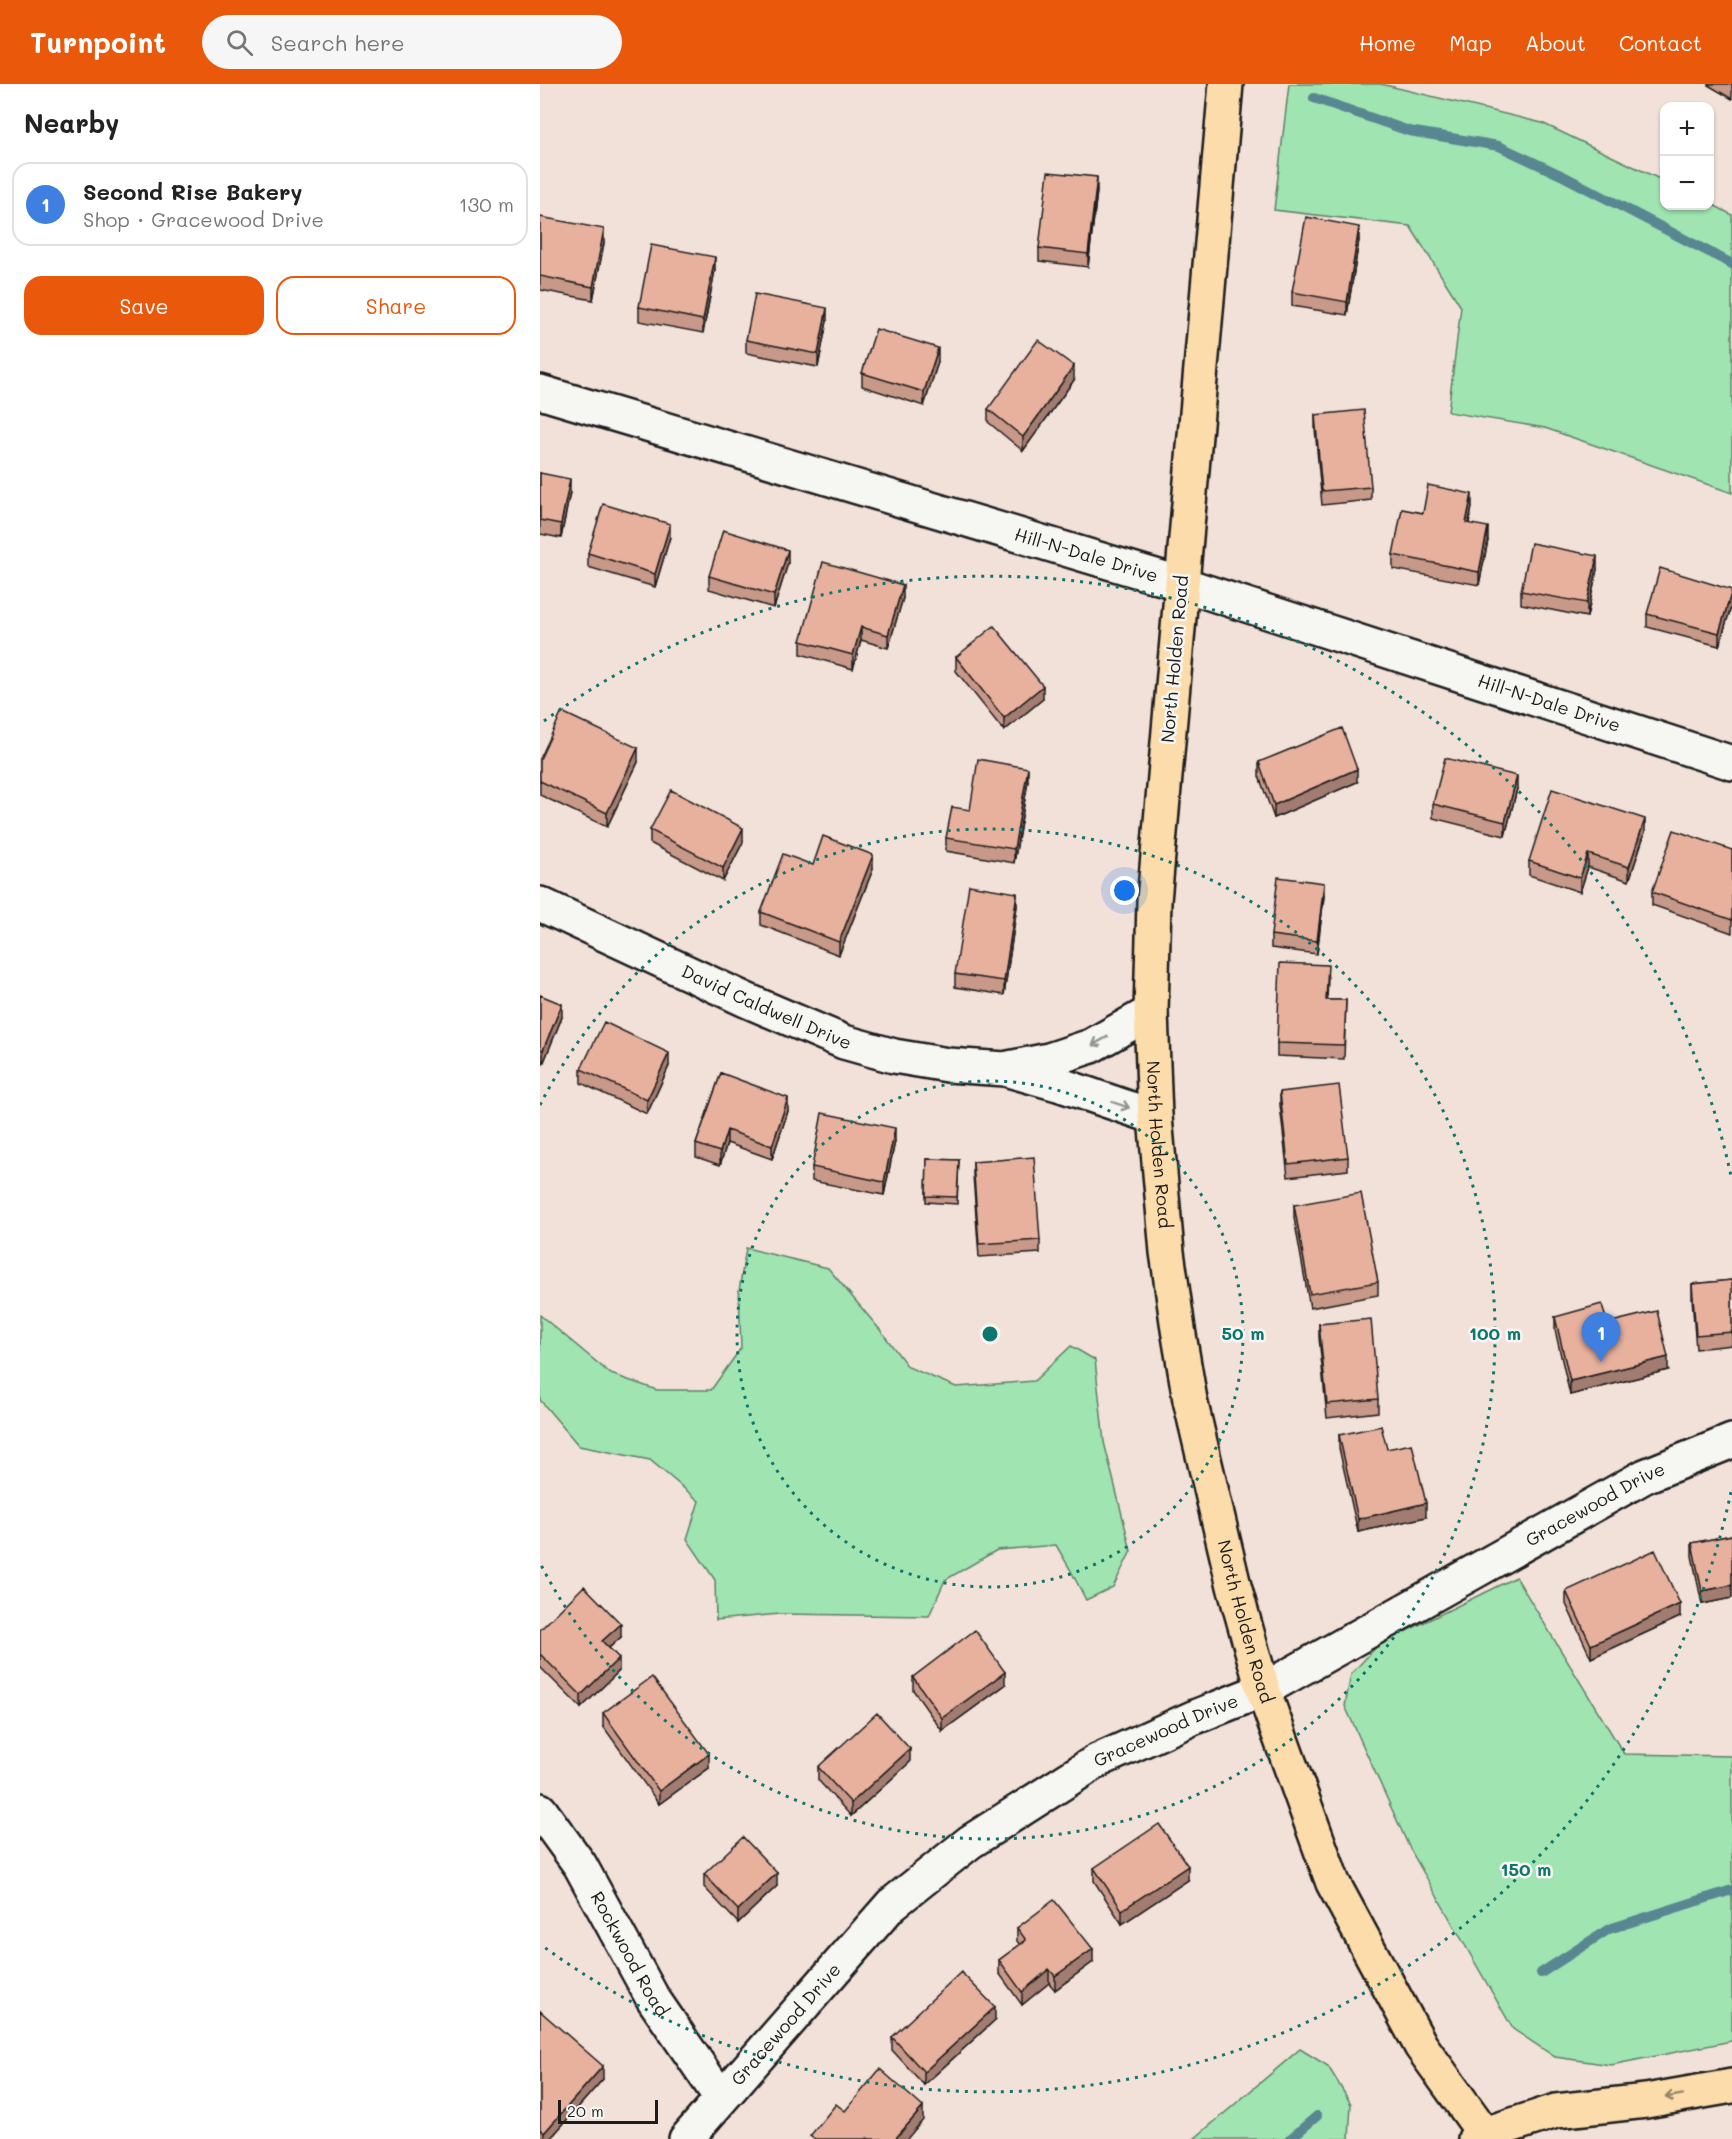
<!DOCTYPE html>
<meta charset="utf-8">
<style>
body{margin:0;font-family:Mali,sans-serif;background:#f6f6f6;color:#222}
.controls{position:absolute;right:18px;top:18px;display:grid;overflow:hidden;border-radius:12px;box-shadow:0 2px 4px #0004}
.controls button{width:54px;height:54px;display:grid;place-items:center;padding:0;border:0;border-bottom:2px solid #e0e0e0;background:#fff;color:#222;font:30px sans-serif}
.scale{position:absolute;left:18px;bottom:15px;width:100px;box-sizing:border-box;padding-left:6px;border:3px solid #1c1c1c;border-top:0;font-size:16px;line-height:21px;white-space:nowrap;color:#1c1c1c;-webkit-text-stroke:4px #f6f6f2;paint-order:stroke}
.you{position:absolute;left:585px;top:807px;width:21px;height:21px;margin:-15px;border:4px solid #fff;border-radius:50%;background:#1a73e8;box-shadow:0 0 0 9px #1a73e833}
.badge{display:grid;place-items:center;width:39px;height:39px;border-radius:50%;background:#ea580c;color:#fff;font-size:20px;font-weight:700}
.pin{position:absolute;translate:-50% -50px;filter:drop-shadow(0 2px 3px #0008)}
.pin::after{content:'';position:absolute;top:32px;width:21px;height:18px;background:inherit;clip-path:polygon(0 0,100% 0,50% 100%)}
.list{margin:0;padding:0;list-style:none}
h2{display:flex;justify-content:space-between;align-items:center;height:78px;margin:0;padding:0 24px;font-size:26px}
h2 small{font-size:20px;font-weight:400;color:#767676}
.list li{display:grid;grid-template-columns:39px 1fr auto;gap:18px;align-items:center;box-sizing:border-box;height:84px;margin:0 12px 12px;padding:0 12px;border:2px solid #e0e0e0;border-radius:18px}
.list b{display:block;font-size:22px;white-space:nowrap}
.list p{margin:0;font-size:20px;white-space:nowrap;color:#767676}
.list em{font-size:20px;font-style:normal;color:#767676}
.actions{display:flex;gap:12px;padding:18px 24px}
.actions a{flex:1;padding:14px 0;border:2px solid #ea580c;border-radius:18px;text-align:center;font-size:21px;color:#ea580c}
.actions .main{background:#ea580c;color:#fff}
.icon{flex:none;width:33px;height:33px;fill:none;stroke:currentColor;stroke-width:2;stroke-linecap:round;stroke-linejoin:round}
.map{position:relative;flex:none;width:1192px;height:2055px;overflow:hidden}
header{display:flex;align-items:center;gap:36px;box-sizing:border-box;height:84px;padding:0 30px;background:#ea580c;color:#fff}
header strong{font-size:28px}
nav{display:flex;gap:33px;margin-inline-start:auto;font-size:21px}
.search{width:420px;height:54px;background:#f6f6f6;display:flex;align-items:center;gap:15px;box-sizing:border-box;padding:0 21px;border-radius:33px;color:#767676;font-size:22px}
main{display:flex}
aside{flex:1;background:#fff}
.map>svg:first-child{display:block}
.green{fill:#9fe4b1;stroke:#5e8066;stroke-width:1.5}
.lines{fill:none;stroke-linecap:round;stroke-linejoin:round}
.stream{stroke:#598792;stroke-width:10}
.minor-casing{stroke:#1c1c1c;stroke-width:38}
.major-casing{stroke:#1c1c1c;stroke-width:38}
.highway-casing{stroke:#1c1c1c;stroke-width:38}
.minor{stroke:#f6f6f2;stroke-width:33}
.major{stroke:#fcdcab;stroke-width:33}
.highway{stroke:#fcdcab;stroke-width:33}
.wall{fill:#c89888;stroke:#1c1c1c;stroke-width:1.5}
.shaded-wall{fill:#a27c6f;stroke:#1c1c1c;stroke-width:1.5}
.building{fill:#e8b19e;stroke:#1c1c1c;stroke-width:1.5}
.oneway{stroke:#949492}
.oneway2{stroke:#97866b}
.ring{fill:none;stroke:#0f766e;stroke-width:3;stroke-dasharray:3 6}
.labels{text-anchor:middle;stroke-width:5;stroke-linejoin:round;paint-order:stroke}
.street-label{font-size:18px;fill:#1c1c1c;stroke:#f6f6f2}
.centre{fill:#0f766e;stroke:#f6f6f2;stroke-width:3}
.ring-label{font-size:18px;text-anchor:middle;font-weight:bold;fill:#0f766e;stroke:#f6f6f2;stroke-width:5;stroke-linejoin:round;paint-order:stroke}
</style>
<header>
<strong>Turnpoint</strong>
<div class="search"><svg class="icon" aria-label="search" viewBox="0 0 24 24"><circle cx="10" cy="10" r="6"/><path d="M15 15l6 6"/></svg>Search here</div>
<nav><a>Home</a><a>Map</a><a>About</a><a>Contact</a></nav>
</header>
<main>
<aside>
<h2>Nearby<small></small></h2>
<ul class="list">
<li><span class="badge" style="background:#3f7fe0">1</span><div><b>Second Rise Bakery</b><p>Shop · Gracewood Drive</p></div><em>130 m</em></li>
</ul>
<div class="actions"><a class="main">Save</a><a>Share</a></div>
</aside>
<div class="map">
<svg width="1192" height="2055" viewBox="0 0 1192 2055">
<rect width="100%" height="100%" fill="#f2e1d9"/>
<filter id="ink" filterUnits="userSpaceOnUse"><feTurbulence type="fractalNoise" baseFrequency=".0167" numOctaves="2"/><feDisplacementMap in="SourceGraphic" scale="12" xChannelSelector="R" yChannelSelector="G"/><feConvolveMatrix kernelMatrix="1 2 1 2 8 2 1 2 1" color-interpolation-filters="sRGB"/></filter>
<g filter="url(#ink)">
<path class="green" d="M 749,0 L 841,0 L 1002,39 L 1124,97 L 1124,122 L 1170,122 L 1170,119 L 1192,131 L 1192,409 L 1005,344 L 908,328 L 921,223 L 870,142 L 734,126 Z
M 206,1164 L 288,1184 L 341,1247 L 368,1283 L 416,1303 L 494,1297 L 531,1262 L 555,1276 L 564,1358 L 591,1467 L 573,1503 L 546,1516 L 530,1485 L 516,1461 L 457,1466 L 405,1496 L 389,1532 L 240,1530 L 176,1536 L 175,1496 L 147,1455 L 159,1417 L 110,1376 L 39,1362 L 0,1316 L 0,1231 L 71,1290 L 117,1306 L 171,1306 L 201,1264 L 199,1207 Z
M 976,1493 L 1084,1670 L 1192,1672 L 1192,1957 L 1071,1981 L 1015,1973 L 973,1945 L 870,1765 L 805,1622 L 811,1590 L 838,1561 Z
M 760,1965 L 788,1982 L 811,2020 L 809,2055 L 654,2055 Z"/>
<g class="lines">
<path class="stream" d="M 774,14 L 869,47 L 959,62 L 1025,93 L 1192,180
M 1001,1889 L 1069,1845 L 1192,1806
M 750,2055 L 777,2032"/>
<defs>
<g id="minor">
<path id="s1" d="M 0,308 L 642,500 L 1192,679"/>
<path id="s2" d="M 0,820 L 206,916 L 304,958 L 354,972 L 408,981 L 465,985 L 518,1000 L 615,1033"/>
<path d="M 469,984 L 509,976 L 551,962 L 611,928"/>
<path id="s3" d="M 0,1726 L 40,1781 L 112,1913 L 181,2014"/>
<path id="s4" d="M 146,2055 L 351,1821 L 430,1758 L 557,1677 L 655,1633 L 723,1606 L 1105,1392 L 1192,1357"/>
</g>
<g id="major">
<path id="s5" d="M 686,0 L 614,817 L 611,928 L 615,1033 L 627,1168 L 638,1245 L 650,1316 L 694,1502 L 723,1606 L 793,1799 L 881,1962 L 948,2055"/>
</g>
<path id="highway" d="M 935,2055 L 945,2050 L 1016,2027 L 1106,2017 L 1192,2002"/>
</defs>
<use href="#minor" class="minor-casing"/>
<use href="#major" class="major-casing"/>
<use href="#highway" class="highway-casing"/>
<use href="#minor" class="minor"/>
<use href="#major" class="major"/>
<use href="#highway" class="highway"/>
</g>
<path class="wall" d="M 1168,0 L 1192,0 L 1192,15 L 1168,1 Z
M 557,107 L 548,183 L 499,177 L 499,164 Z
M 0,133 L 64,159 L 53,216 L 0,206 Z
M 819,156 L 807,231 L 752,222 L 752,208 Z
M 175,186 L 163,249 L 99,237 L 99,223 Z
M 287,237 L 278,283 L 206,269 L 206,256 Z
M 398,278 L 384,322 L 322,302 L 322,289 Z
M 534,296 L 483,367 L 448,338 L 448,325 Z
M 775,331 L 831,403 L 831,416 L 782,421 L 775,344 Z
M 0,389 L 30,408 L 21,454 L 0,450 Z
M 932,423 L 929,439 L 948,456 L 939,501 L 853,485 L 853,471 L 883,429 Z
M 130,453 L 115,503 L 48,483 L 48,469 Z
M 248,479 L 234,524 L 169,505 L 169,492 Z
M 1057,485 L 1047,533 L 981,520 L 981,507 Z
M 1192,506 L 1192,520 L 1179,562 L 1107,543 L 1107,530 Z
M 363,514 L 348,564 L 321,556 L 313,585 L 261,570 L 261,557 Z
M 416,573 L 503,615 L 464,647 L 416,587 Z
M 0,675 L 98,678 L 67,743 L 0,711 Z
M 719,678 L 817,698 L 734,734 L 719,692 Z
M 488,697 L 474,779 L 406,767 L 406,754 L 430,726 Z
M 977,705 L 965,752 L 893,734 L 893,720 Z
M 110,746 L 203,758 L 183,797 L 110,759 Z
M 1105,748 L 1089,797 L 1048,783 L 1040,808 L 989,791 L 989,777 Z
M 1192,766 L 1192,849 L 1112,821 L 1112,808 Z
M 273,781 L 333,785 L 299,871 L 221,841 L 221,828 Z
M 784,812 L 777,870 L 731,864 L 731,851 Z
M 477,822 L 464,911 L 415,903 L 415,890 Z
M 788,894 L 787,916 L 806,916 L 804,975 L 737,972 L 737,959 Z
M 0,911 L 22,933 L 3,980 L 0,978 Z
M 129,982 L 107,1030 L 41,999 L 41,985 Z
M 181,989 L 248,1027 L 232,1075 L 187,1059 L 180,1081 L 156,1073 L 156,1060 Z
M 740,1008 L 808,1073 L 808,1086 L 748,1093 L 740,1021 Z
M 355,1057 L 344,1111 L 272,1097 L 272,1083 Z
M 387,1075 L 419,1076 L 417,1120 L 386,1118 Z
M 433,1078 L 500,1156 L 500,1169 L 439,1173 L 433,1091 Z
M 754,1121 L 838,1198 L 838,1211 L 770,1224 L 754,1134 Z
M 1192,1196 L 1192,1261 L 1156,1265 L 1152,1214 L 1152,1200 Z
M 1015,1233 L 1128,1286 L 1030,1311 L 1015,1246 Z
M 779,1240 L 838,1315 L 838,1328 L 787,1334 L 779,1253 Z
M 799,1351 L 886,1433 L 818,1448 L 799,1364 Z
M 1192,1451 L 1192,1514 L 1162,1520 L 1152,1472 L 1152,1459 Z
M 1026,1507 L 1140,1533 L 1051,1574 L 1026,1520 Z
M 0,1546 L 81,1553 L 69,1564 L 79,1587 L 41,1624 L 0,1583 Z
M 373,1593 L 465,1601 L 402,1647 L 373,1606 Z
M 63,1629 L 169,1684 L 119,1720 L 63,1642 Z
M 370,1678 L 311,1732 L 278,1696 L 278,1683 Z
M 554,1784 L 648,1796 L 582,1840 L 554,1797 Z
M 164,1790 L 237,1802 L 198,1839 L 164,1803 Z
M 477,1844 L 553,1878 L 515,1906 L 509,1899 L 482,1921 L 459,1889 L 459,1876 L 480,1861 L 477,1857 Z
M 0,1927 L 63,1995 L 10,2055 L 0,2055 Z
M 455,1936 L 384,2001 L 352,1966 L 352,1953 Z"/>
<path class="shaded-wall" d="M 557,93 L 557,107 L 548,183 L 548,170 Z
M 819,143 L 819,156 L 807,231 L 807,218 Z
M 64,145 L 64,159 L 53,216 L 53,203 Z
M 175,173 L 175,186 L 163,249 L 163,236 Z
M 287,224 L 287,237 L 278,283 L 278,270 Z
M 398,264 L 398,278 L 384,322 L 384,308 Z
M 534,282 L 534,296 L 483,367 L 483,353 Z
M 30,395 L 30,408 L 21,454 L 21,440 Z
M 932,410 L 932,423 L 926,452 L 926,439 Z
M 130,440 L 130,453 L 115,503 L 115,490 Z
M 948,443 L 948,456 L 939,501 L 939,488 Z
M 248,466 L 248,479 L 234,524 L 234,511 Z
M 1057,472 L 1057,485 L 1047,533 L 1047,519 Z
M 363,501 L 363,514 L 348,564 L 348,551 Z
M 1192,506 L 1192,520 L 1179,562 L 1179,549 Z
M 321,543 L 321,556 L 313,585 L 313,571 Z
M 503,602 L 503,615 L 464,647 L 464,634 Z
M 98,664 L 98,678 L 67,743 L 67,729 Z
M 488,684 L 488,697 L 474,779 L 474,765 Z
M 817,685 L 817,698 L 734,734 L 734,721 Z
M 977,692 L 977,705 L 965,752 L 965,738 Z
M 1105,735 L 1105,748 L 1089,797 L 1089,783 Z
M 203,744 L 203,758 L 183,797 L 183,784 Z
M 1048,770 L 1048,783 L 1040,808 L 1040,794 Z
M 333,771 L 333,785 L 299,871 L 299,858 Z
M 784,799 L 784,812 L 777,870 L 777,857 Z
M 477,809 L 477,822 L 464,911 L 464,897 Z
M 22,920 L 22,933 L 3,980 L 3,966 Z
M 129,969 L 129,982 L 107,1030 L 107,1016 Z
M 248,1014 L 248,1027 L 232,1075 L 232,1062 Z
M 355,1044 L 355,1057 L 344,1111 L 344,1098 Z
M 187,1046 L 187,1059 L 180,1081 L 180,1068 Z
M 1128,1273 L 1128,1286 L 1030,1311 L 1030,1297 Z
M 886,1419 L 886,1433 L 818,1448 L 818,1435 Z
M 1192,1501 L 1192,1514 L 1162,1520 L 1162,1507 Z
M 1140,1520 L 1140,1533 L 1051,1574 L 1051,1561 Z
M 81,1540 L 81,1553 L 62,1570 L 62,1557 Z
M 79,1574 L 79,1587 L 41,1624 L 41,1611 Z
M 465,1588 L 465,1601 L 402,1647 L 402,1634 Z
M 370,1665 L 370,1678 L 311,1732 L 311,1719 Z
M 169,1670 L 169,1684 L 119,1720 L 119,1707 Z
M 648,1782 L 648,1796 L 582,1840 L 582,1826 Z
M 237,1789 L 237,1802 L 198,1839 L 198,1826 Z
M 553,1865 L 553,1878 L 515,1906 L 515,1892 Z
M 509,1885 L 509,1899 L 482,1921 L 482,1908 Z
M 455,1923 L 455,1936 L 384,2001 L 384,1988 Z
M 63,1982 L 63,1995 L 10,2055 L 4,2055 L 4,2049 Z
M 383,2023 L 383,2036 L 367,2055 L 355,2055 Z"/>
<path class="building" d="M 508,88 L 557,93 L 548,170 L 499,164 Z
M 0,133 L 64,145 L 53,203 L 0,192 Z
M 766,133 L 819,143 L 807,218 L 752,208 Z
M 111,161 L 175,173 L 163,236 L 99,223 Z
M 215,210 L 287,224 L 278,270 L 206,256 Z
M 336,245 L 398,264 L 384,308 L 322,289 Z
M 498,256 L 534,282 L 483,353 L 448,325 Z
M 824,326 L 831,403 L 782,407 L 775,331 Z
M 0,389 L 30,395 L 21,440 L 0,436 Z
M 888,401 L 932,410 L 926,439 L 948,443 L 939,488 L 853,471 L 862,425 L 883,429 Z
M 63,420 L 130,440 L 115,490 L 48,469 Z
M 183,446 L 248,466 L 234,511 L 169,492 Z
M 991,459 L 1057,472 L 1047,519 L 981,507 Z
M 283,478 L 363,501 L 348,551 L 321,543 L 313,571 L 261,557 Z
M 1120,484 L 1192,506 L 1179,549 L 1107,530 Z
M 454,542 L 503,602 L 464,634 L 416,573 Z
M 22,628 L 98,664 L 67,729 L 0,697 L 0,675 Z
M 802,644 L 817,685 L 734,721 L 719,678 Z
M 905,674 L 977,692 L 965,738 L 893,720 Z
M 438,675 L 488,684 L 474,765 L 406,754 L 412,723 L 430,726 Z
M 1012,705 L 1105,735 L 1089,783 L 1048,770 L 1040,794 L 989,777 Z
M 131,706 L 203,744 L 183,784 L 110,746 Z
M 1134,746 L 1192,766 L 1192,836 L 1112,808 Z
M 283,752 L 333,771 L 299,858 L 221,828 L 243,770 L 273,781 Z
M 738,793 L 784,799 L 777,857 L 731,851 Z
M 429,801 L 477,809 L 464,897 L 415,890 Z
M 740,879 L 788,881 L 786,916 L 806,916 L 804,961 L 737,959 Z
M 0,911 L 22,920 L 3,966 L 0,965 Z
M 64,938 L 129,969 L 107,1016 L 41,985 Z
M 181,989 L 248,1014 L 232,1062 L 187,1046 L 180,1068 L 156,1060 Z
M 799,1001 L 808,1073 L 748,1080 L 740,1008 Z
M 282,1029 L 355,1044 L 344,1098 L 272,1083 Z
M 494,1073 L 500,1156 L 439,1160 L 433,1078 Z
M 387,1075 L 419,1076 L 417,1113 L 386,1112 Z
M 821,1109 L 838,1198 L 770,1210 L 754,1121 Z
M 1192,1196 L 1192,1248 L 1156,1251 L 1152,1200 Z
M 1062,1220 L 1067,1239 L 1117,1227 L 1128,1273 L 1030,1297 L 1015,1233 Z
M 831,1235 L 838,1315 L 787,1320 L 779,1240 Z
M 841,1342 L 847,1365 L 872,1360 L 886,1419 L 818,1435 L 799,1351 Z
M 1192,1451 L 1192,1501 L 1162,1507 L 1152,1459 Z
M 1115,1466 L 1140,1520 L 1051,1561 L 1026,1507 Z
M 44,1502 L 81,1540 L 62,1557 L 79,1574 L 41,1611 L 0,1570 L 0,1546 Z
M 435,1546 L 465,1588 L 402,1634 L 373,1593 Z
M 112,1593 L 169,1670 L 119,1707 L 63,1629 Z
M 337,1629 L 370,1665 L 311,1719 L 278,1683 Z
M 619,1740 L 648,1782 L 582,1826 L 554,1784 Z
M 203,1753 L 237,1789 L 198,1826 L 164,1790 Z
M 514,1816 L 553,1865 L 515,1892 L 509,1885 L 482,1908 L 459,1876 L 486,1856 L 477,1844 Z
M 421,1888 L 455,1923 L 384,1988 L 352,1953 Z
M 0,1927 L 63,1982 L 4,2049 L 0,2045 Z
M 340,1985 L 383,2023 L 355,2055 L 330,2055 L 327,2054 L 326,2055 L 274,2055 L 270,2052 L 296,2020 L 305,2027 Z"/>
<defs><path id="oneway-shaft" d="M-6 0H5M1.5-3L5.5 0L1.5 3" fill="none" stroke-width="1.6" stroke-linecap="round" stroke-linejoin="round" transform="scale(1.5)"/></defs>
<g class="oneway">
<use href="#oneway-shaft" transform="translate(560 957) rotate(151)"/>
<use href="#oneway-shaft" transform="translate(581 1021) rotate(19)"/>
</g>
<use class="oneway2" href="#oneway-shaft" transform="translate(1134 2012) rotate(170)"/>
</g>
<g class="ring">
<circle cx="450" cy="1250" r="253"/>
<path d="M0 1021A505 505 0 1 1 0 1479"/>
<path d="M1191 1408A758 758 0 0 1 4 1863M4 637A758 758 0 0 1 1191 1092"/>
</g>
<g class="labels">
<g class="street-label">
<text dy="6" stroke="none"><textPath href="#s1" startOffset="570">Hill-N-Dale Drive</textPath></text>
<text transform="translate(635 575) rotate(-85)" y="6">North Holden Road</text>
<text dy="6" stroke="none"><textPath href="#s1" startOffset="1056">Hill-N-Dale Drive</textPath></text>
<text dy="6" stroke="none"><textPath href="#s2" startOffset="249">David Caldwell Drive</textPath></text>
<text dy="6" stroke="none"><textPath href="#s5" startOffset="1064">North Holden Road</textPath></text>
<text dy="6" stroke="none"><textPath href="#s4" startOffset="1124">Gracewood Drive</textPath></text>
<text dy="6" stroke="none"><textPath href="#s5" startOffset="1550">North Holden Road</textPath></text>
<text dy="6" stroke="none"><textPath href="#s4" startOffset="638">Gracewood Drive</textPath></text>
<text dy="6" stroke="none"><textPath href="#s3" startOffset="170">Rockwood Road</textPath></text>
<text dy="6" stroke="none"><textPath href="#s4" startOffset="152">Gracewood Drive</textPath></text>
</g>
</g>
<circle cx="450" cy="1250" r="9" class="centre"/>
<g class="ring-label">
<text x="703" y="1256">50 m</text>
<text x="955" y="1256">100 m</text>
<text x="986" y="1792">150 m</text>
</g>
</svg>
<div class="controls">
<button>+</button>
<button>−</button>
</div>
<div class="scale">20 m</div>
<div class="you"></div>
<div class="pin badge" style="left:1061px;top:1278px;background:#3f7fe0">1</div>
</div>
</main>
